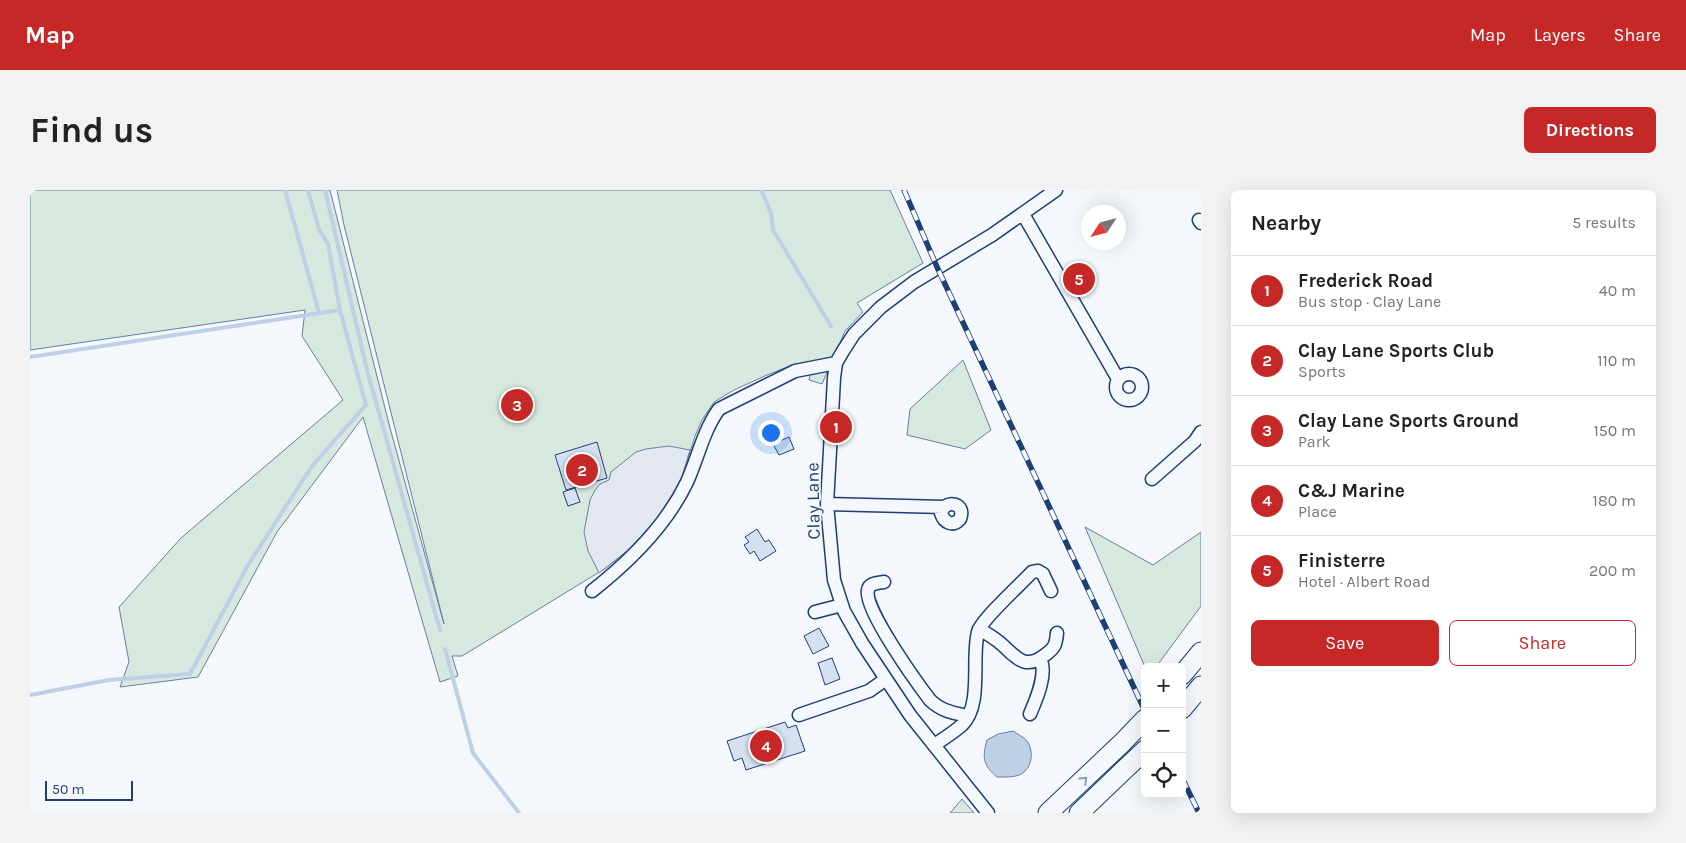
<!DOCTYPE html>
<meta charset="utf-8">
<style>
body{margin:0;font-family:Karla,sans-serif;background:#f2f2f2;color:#222}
.controls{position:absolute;right:15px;bottom:15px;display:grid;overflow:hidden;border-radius:8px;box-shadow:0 5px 20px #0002}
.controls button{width:45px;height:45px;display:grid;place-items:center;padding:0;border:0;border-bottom:1px solid #e0e0e0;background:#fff;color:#222;font:25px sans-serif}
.compass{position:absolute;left:1051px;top:15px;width:45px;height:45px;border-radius:50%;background:#fff;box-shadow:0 5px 20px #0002;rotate:234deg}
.scale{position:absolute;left:15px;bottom:12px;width:88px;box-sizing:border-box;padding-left:5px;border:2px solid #1d3f73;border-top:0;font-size:14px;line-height:18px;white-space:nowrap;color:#1d3f73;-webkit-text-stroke:4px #f4f7fb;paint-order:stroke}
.you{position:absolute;left:740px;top:242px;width:18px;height:18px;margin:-12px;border:4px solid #fff;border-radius:50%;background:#1a73e8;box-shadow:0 0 0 8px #1a73e833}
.badge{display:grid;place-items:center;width:32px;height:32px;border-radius:50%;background:#c62828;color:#fff;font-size:16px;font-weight:700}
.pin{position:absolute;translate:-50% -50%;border:2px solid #fff;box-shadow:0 1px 5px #0006}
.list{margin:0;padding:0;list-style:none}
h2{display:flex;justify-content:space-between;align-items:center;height:65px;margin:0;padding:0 20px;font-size:21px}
h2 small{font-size:16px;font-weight:400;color:#767676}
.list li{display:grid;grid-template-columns:32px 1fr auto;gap:15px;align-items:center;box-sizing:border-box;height:70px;padding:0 20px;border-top:1px solid #e0e0e0}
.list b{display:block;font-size:19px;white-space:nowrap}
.list p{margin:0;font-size:16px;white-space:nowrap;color:#767676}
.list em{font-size:16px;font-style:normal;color:#767676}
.actions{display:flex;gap:10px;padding:15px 20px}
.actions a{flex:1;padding:11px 0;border:1px solid #c62828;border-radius:8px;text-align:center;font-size:18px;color:#c62828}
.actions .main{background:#c62828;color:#fff}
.icon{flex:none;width:28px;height:28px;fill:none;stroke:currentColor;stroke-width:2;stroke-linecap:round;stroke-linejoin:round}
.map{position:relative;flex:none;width:1171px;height:623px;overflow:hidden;border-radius:8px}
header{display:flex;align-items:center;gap:30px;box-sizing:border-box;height:70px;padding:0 25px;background:#c62828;color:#fff}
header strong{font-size:24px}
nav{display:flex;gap:28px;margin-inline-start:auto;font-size:18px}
.intro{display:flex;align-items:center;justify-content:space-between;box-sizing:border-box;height:120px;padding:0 30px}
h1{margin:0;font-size:35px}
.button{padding:12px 22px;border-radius:8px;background:#c62828;color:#fff;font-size:18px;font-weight:700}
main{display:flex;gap:30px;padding:0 30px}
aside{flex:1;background:#fff;border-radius:8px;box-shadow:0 5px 20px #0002}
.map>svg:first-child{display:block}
.green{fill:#d7e8df;stroke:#687fa3}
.parking{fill:#e3e8f0;stroke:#687fa3}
.water{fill:#bed0e5;stroke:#687fa3}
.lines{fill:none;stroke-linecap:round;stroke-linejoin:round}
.stream{stroke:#bed0e5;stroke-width:4}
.building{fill:#d5e0f0;stroke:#1d3f73}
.minor-casing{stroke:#1d3f73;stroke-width:15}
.highway-casing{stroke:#1d3f73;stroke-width:21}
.minor{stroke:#f4f7fb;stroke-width:12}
.highway{stroke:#f4f7fb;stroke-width:19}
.rail-casing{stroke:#1d3f73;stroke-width:5.5}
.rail{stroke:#f4f7fb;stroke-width:4;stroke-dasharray:11;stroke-linecap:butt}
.oneway{stroke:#889bb7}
.labels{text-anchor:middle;stroke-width:4;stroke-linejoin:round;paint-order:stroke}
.street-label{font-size:18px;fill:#1d3f73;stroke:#f4f7fb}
</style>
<header>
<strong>Map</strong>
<nav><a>Map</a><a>Layers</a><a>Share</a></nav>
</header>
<div class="intro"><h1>Find us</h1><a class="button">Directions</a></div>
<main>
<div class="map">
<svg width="1171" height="623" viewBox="0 0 1171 623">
<rect width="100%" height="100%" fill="#f4f7fb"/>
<path class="green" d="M 0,0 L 300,0 L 360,238 L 414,434 L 314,35 L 307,0 L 860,0 L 893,73 L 827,113 L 833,122 L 815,141 L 792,194 L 779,190 L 782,173 L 765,174 L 737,185 L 704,200 L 684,212 L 672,230 L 665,246 L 651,290 L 629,328 L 597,361 L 576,378 L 432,466 L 422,466 L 428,486 L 410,492 L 333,227 L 247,342 L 168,487 L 90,497 L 99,472 L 89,417 L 151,348 L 313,210 L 272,146 L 275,120 L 0,160 Z
M 933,170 L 961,240 L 935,259 L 877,245 L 880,219 Z
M 1055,337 L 1123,375 L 1171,342 L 1171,416 L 1126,477 L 1115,477 Z
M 932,609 L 944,623 L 920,623 Z"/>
<path class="parking" d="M 639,256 L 660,260 L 651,290 L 629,328 L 597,361 L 569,383 L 558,361 L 554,342 L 560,310 L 565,300 L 570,294 L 579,290 L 581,282 L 606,262 L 616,259 Z"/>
<path class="water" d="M 983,541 C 987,544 994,547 997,551 C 1003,559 1003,574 995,581 C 989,588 976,587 967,587 C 953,575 952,568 957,550 L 968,544 Z"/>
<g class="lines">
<path class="stream" d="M 255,0 L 289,123
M 295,0 L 337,180 L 410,440
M 731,0 L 741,23 L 743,40 L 801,136
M 0,167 L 310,120
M 415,459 L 443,563 L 489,623
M 0,505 L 79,490 L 160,484 L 218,375 L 282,276 L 336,215 L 310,120 L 298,54 L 289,39 L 278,0"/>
</g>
<path class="building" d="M 759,247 L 764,259 L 749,265 L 743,254 Z
M 567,252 L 577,288 L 536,300 L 525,265 Z
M 545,298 L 550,312 L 538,316 L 533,302 Z
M 727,339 L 735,352 L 739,350 L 746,361 L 730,371 L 724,361 L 720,364 L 714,355 L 719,352 L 715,347 Z
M 789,438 L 799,456 L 783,464 L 774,446 Z
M 802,468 L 810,489 L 795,495 L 788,473 Z
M 755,532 L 758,538 L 766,535 L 775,561 L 716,580 L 712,568 L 704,571 L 697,551 Z"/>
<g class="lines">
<defs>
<path id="minor" d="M 993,24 L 1088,189
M 1169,30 L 1171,33
M1086 197a13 13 0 1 1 26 0a13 13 0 1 1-26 0Z
M 1122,289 L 1165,251 L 1171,242
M 797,314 L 914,317 C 924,310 935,317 930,329 C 923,337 914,333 911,323 L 914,317
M 854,392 C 848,393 839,393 838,400 C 833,418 887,493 900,510 C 911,521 923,523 938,526
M 562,401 C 599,372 636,336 657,292 C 668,268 673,241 689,219 L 765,181 L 806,173
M 785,422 L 812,415
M 949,439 C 956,443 963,447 969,452 C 985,465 993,482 1015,465 C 1025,458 1026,454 1027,443
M 1000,524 C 1006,510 1018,483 1010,469
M 769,525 L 839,501 L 856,489
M 904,555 C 913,549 923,543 932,535 C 953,515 941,468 948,442 C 951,430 992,393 1002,382 L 1008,381 L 1013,384 L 1021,401
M 958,623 L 880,525 L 832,453 L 814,421 L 804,390 L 797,314 L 804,188 L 806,173 L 813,161 L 824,144 L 851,117 L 884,92 L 962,45 L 1026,0"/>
<path id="highway" d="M 1152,485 L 1171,462
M 1152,519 L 1171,496
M 1018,623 L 1092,553 L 1115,529
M 1049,623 L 1115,560"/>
</defs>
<use href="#minor" class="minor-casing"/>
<use href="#highway" class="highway-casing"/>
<use href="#minor" class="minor"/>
<use href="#highway" class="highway"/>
<defs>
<path id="rail" d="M 874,0 L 907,77 L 1115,521
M 1152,588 L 1169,623"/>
</defs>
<use href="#rail" class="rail-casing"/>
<use href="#rail" class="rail"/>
</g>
<defs><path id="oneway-chevron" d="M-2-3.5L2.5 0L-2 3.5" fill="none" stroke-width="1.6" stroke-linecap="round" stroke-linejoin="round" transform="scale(1.25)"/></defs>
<use class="oneway" href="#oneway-chevron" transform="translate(1054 590) rotate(-44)"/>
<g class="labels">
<g class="street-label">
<text transform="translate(783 311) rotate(-91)" y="6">Clay Lane</text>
</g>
</g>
</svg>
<div class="controls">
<button>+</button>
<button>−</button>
<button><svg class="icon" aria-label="locate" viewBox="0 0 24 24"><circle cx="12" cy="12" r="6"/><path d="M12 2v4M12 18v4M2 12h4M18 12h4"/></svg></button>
</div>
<svg class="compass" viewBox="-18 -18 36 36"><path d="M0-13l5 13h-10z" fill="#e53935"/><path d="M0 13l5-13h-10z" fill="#767676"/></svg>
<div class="scale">50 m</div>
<div class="you"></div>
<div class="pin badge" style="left:806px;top:237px">1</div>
<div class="pin badge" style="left:552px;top:280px">2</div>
<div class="pin badge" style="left:487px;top:215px">3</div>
<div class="pin badge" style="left:736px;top:556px">4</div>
<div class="pin badge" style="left:1049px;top:89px">5</div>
</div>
<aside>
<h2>Nearby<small>5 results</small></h2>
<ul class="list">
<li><span class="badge">1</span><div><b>Frederick Road</b><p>Bus stop · Clay Lane</p></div><em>40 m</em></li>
<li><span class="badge">2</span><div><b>Clay Lane Sports Club</b><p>Sports</p></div><em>110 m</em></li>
<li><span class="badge">3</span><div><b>Clay Lane Sports Ground</b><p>Park</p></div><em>150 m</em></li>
<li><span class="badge">4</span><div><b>C&amp;J Marine</b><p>Place</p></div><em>180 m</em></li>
<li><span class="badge">5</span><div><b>Finisterre</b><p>Hotel · Albert Road</p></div><em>200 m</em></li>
</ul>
<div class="actions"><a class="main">Save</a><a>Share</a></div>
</aside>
</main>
